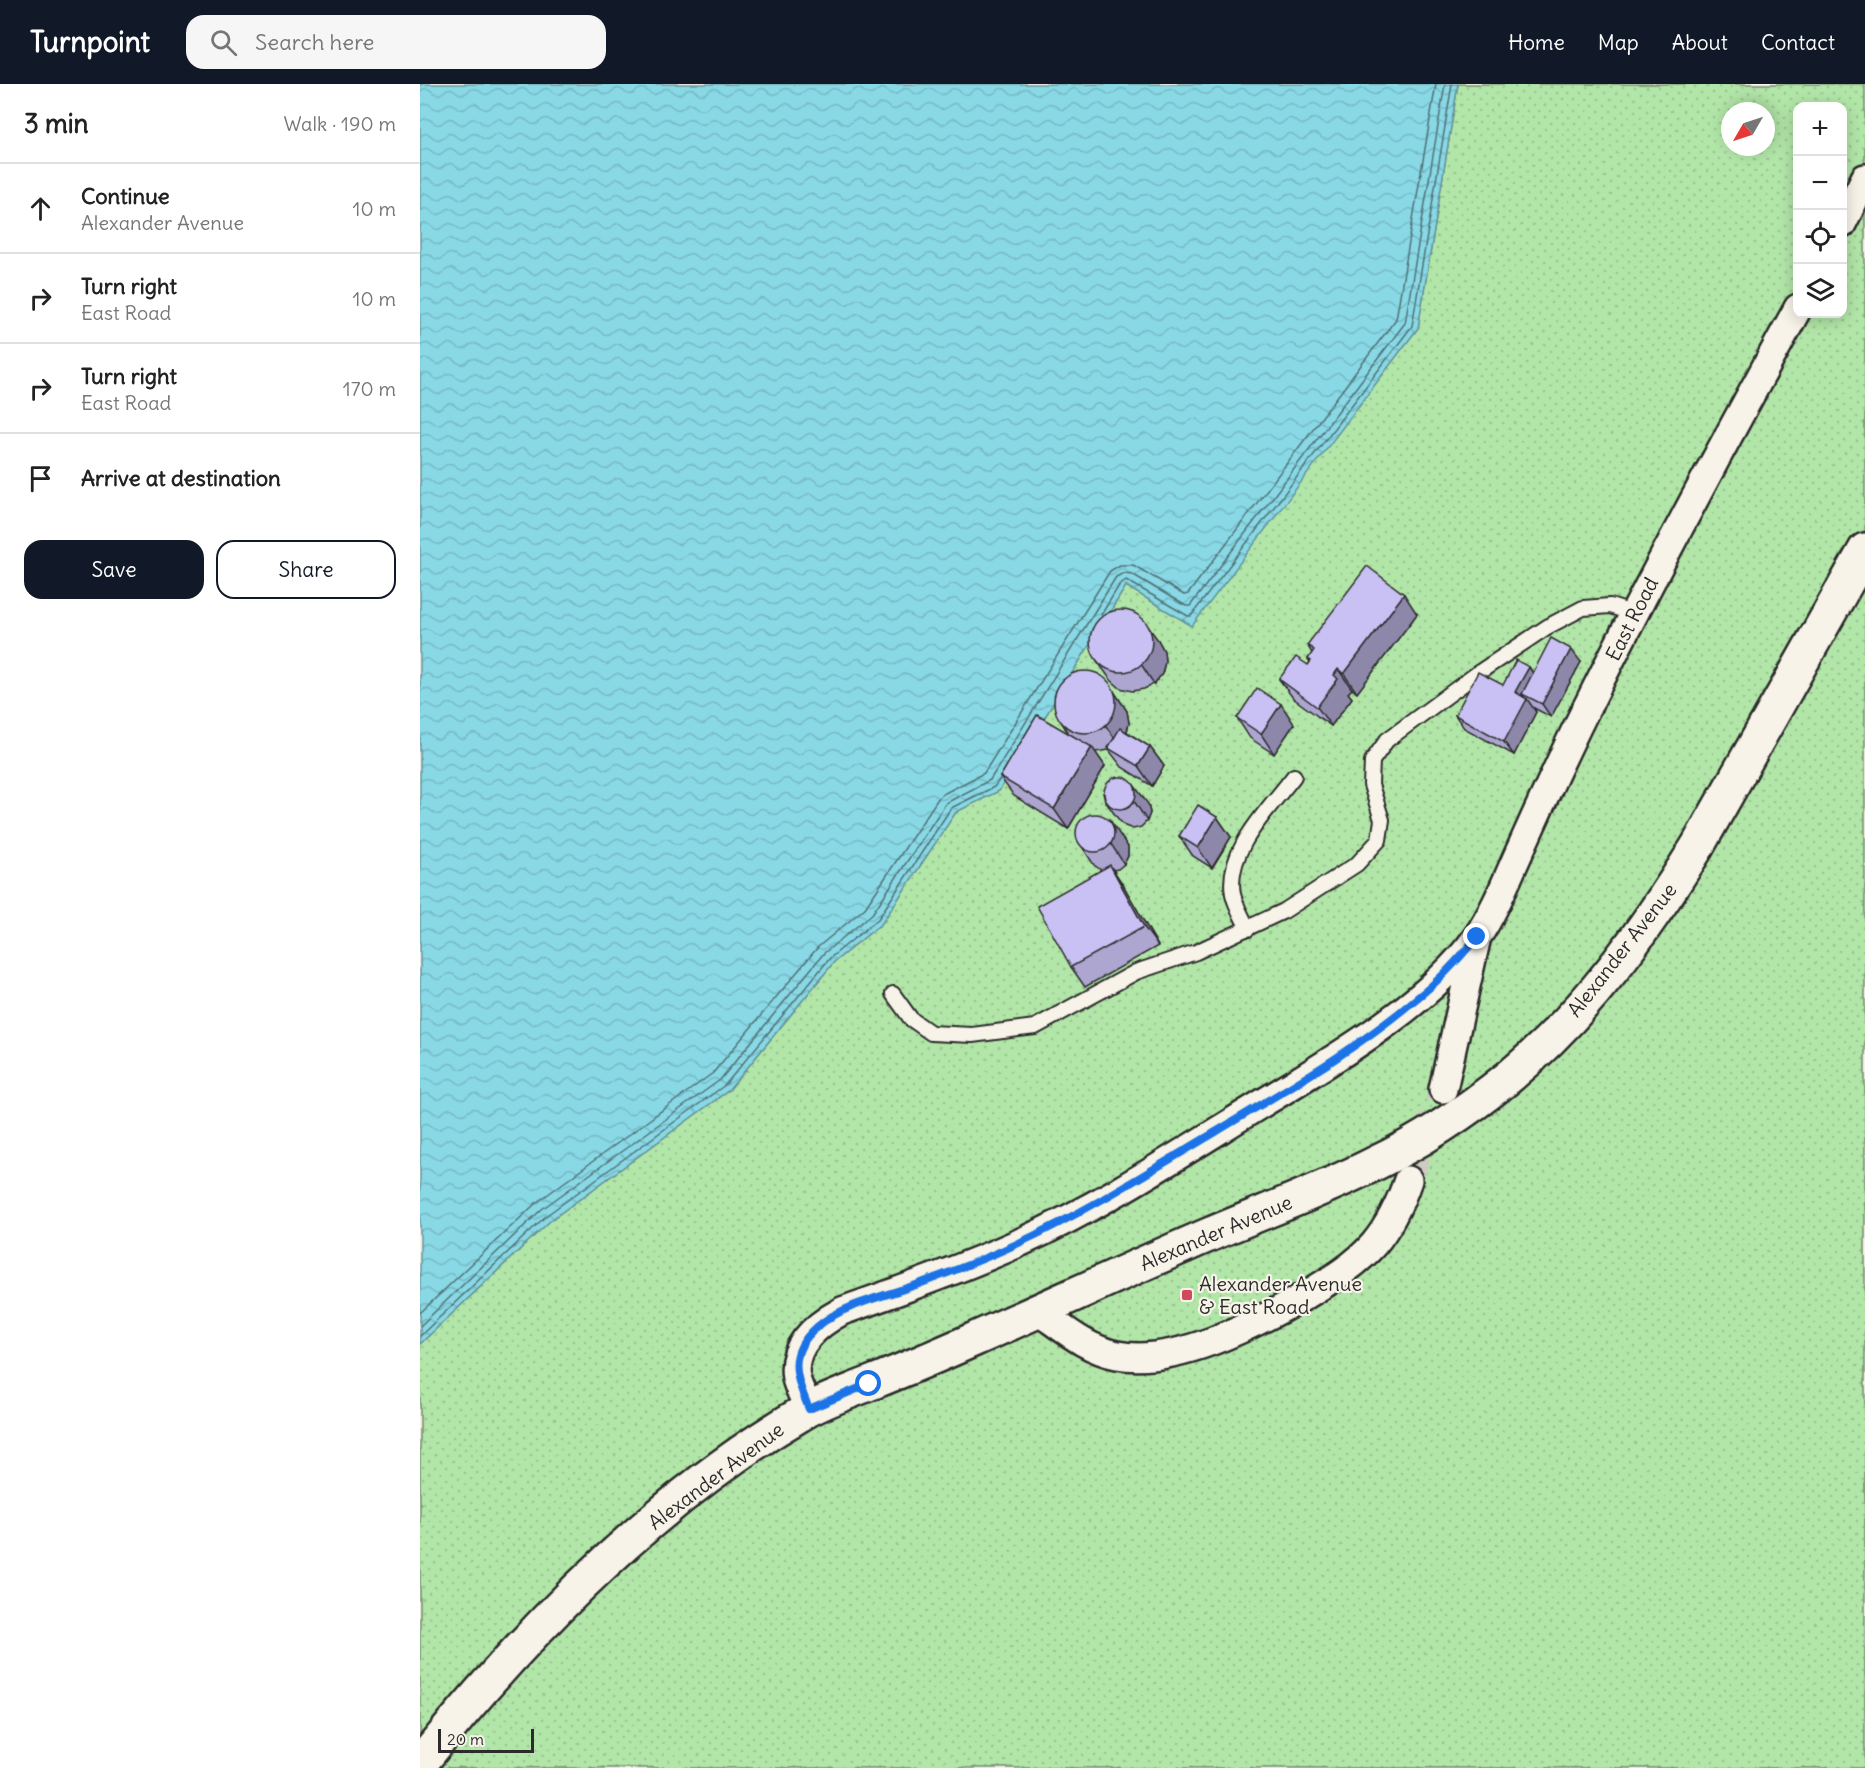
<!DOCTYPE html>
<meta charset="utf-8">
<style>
body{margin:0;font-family:Delius,sans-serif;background:#f6f6f6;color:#222}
.controls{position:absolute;right:18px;top:18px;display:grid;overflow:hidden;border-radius:12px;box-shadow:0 3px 15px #0003}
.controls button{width:54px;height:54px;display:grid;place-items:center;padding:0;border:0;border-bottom:2px solid #e0e0e0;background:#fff;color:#222;font:30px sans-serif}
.compass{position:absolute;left:1301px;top:18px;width:54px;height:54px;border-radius:50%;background:#fff;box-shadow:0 3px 15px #0003;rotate:231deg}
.scale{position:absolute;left:18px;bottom:15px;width:96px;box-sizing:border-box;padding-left:6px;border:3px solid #2b2b2b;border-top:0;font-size:16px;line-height:21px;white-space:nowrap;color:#2b2b2b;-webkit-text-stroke:4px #f7f3e8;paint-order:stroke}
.stop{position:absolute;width:18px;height:18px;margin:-14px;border:4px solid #1a73e8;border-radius:50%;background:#fff}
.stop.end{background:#1a73e8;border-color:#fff;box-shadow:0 2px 6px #0008}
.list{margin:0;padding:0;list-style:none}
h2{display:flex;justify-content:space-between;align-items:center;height:78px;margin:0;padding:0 24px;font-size:26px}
h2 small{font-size:20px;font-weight:400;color:#767676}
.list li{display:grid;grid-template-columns:39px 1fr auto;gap:18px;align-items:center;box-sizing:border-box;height:90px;padding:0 24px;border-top:2px solid #e0e0e0}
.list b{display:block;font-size:22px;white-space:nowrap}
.list p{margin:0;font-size:20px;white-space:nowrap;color:#767676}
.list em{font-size:20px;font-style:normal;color:#767676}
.actions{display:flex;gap:12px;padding:18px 24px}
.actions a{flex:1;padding:14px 0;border:2px solid #111827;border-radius:18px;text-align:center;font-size:21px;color:#111827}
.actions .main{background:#111827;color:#fff}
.icon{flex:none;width:33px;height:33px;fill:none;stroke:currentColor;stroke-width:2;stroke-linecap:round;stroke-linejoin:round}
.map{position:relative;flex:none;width:1445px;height:1684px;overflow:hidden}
header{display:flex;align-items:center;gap:36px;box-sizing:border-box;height:84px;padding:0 30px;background:#111827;color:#fff}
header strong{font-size:28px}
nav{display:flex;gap:33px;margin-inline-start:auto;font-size:21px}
.search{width:420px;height:54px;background:#f6f6f6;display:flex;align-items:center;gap:15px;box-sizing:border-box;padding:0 21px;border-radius:18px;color:#767676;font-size:22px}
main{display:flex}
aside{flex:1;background:#fff}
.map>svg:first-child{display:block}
.grass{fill:url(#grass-dots);stroke:#6e886a;stroke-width:1.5;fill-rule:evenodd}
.water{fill:url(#water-waves);stroke:#63939b;stroke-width:1.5}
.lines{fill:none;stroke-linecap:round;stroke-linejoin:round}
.shore{stroke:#507075;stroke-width:1.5}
.minor-tunnel{stroke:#cecbc2;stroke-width:27;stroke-dasharray:27 14;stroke-linecap:butt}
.service-casing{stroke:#2b2b2b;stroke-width:18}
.minor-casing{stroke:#2b2b2b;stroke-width:32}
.secondary-casing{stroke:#2b2b2b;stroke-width:38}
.service{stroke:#f7f3e8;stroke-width:14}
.minor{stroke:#f7f3e8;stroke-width:27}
.secondary{stroke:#f7f3e8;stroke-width:33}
.wall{fill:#ada6d1;stroke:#2b2b2b;stroke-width:1.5}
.shaded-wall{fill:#8d87aa;stroke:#2b2b2b;stroke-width:1.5}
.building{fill:#c9c1f3;stroke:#2b2b2b;stroke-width:1.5}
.route{stroke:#1a73e8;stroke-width:8}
.poi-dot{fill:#d1495b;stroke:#f7f3e8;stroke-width:2}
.labels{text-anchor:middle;stroke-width:4.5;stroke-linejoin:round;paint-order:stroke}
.street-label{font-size:20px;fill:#2b2b2b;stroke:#f7f3e8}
.poi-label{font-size:20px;fill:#2b2b2b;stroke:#f7f3e8;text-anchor:start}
</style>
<header>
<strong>Turnpoint</strong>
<div class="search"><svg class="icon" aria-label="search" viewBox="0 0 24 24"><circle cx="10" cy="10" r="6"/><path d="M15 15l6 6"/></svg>Search here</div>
<nav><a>Home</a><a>Map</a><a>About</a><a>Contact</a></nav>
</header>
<main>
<aside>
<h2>3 min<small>Walk · 190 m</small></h2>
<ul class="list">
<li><svg class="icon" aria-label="ahead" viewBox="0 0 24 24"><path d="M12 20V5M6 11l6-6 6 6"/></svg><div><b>Continue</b><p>Alexander Avenue</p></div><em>10 m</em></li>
<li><svg class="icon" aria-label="right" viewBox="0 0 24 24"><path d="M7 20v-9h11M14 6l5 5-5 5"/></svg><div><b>Turn right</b><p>East Road</p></div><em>10 m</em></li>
<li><svg class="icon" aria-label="right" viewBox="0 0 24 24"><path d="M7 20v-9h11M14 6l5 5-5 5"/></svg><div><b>Turn right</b><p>East Road</p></div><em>170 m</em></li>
<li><svg class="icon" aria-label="arrive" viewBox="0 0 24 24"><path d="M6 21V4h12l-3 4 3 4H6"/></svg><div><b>Arrive at destination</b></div></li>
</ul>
<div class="actions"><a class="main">Save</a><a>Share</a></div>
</aside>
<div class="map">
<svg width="1445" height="1684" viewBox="0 0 1445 1684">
<defs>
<pattern id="grass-dots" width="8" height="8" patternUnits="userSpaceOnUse" patternTransform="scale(1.5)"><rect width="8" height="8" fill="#b2e6a8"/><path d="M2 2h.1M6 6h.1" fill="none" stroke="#99c591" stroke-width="1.8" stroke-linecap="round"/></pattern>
<pattern id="water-waves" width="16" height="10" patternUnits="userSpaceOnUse" patternTransform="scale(1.5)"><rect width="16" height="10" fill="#88d8e5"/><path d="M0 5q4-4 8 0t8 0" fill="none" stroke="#76bac5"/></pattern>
</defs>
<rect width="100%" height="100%" fill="#f7f3e8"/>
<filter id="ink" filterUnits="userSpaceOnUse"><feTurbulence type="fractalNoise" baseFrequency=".0167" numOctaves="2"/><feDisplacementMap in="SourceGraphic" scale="12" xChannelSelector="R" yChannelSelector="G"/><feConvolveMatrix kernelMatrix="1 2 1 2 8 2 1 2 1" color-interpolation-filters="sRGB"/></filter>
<g filter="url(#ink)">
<path class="grass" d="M 1038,0 L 1445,0 L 1445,1684 L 0,1684 L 0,1260 L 131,1136 L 309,1006 L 414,878 L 462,839 L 536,728 L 579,707 L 706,502 L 771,541 L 998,244 ZM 1378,22 L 1422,22 L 1422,230 L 1378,230 ZM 1310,27 L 1346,27 L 1346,63 L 1310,63 Z"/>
<path class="water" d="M 0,0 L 1038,0 L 998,244 L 772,542 L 706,502 L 579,707 L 536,728 L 462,839 L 414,878 L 309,1006 L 131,1136 L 0,1260 Z"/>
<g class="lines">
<path class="shore" d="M 681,531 L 700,500 L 706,496 L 768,532 L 771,532 L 992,242 L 1032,0
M 0,1229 L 116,1119 L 293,989 L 398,863 L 445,824 L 519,713 L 525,709 L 564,689 L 690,487 L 700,481 L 713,481 L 764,511 L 768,510 L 976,235 L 1016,0
M 0,1242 L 122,1125 L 300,996 L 404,869 L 452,830 L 526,719 L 570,696 L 696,493 L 704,489 L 712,490 L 766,522 L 770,522 L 985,239 L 1025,0
M 0,1252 L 127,1131 L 305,1001 L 410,874 L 458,835 L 531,724 L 574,703 L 580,695"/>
<path class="minor-tunnel" d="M 988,1096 L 1023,1005"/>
<defs>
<path id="service" d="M 828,845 C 823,834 815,821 813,810 C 805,766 850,724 874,692
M 473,910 L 491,935 L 511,949 L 552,951 L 615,943 L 716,888 L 776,868 L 864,827 L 937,780 L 959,756 L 962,736 L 951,701 L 952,677 L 967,656 L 1058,589 L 1127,543 L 1163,524 L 1190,522 L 1215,530"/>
<path id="minor" d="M 1422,140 L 1445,94
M 1023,1005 L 1056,857
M 618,1227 C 643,1244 666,1265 697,1271 C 755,1282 831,1242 881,1214 C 906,1199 934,1183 954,1160 C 969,1142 980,1119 988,1096
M 389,1325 C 385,1315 378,1304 376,1294 C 370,1261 398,1240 422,1227 C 481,1206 541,1185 599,1159 C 687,1119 769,1064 851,1014 C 918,973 1011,918 1057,853 C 1076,825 1088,792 1102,762 C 1124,713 1146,664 1170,617 C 1236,484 1307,354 1378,224"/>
<path id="secondary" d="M 0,1680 C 107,1546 236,1415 384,1328 C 405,1316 429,1308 451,1299 C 486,1285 521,1270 555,1255 C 634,1220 712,1184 791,1150 C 845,1127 901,1107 954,1080 C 1002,1057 1047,1027 1089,993 C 1166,929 1225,847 1277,763 L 1445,466"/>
</defs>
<use href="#service" class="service-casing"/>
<use href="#minor" class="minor-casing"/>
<use href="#secondary" class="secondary-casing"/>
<use href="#service" class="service"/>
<use href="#minor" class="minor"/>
<use href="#secondary" class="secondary"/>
</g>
<path class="wall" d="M 997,530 L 937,609 L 932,605 L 928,609 L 932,614 L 911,642 L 873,614 L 859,595 L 888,581 L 890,578 L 888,575 L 892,569 L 887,561 Z
M 738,556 L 744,567 L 745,578 L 742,590 L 734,600 L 724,605 L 712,607 L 700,604 L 691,596 L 677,577 Z
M 1161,578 L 1131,633 L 1114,624 L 1116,628 L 1094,671 L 1044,644 L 1035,631 L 1083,601 L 1109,583 L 1113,589 Z
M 687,597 L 707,627 L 709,639 L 707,648 L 730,663 L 744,682 L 732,702 L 702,683 L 689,666 L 675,668 L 685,682 L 648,745 L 594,712 L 580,693 L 649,650 L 642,639 Z
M 817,634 L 874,640 L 854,670 L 830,654 Z
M 683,709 L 728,720 L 730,729 L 727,737 L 721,743 L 713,745 L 705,742 L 699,736 L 685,717 Z
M 797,733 L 811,753 L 792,784 L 773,772 L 759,752 Z
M 703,756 L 708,763 L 708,772 L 704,780 L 698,785 L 693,786 L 703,801 L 738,862 L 665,903 L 651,883 L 681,786 L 674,781 L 661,761 Z"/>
<path class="shaded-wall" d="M 984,510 L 997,530 L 937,609 L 924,590 Z
M 724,537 L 738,556 L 744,567 L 745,578 L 742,590 L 734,600 L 721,580 Z
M 1151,565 L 1161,578 L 1131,633 L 1122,620 Z
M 1109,583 L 1118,597 L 1102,610 L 1106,616 L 1107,615 L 1116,628 L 1094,671 L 1084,658 L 1095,608 Z
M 918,585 L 932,605 L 928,609 L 932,614 L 911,642 L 897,623 L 914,591 Z
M 687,597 L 707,627 L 709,639 L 706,650 L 699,660 L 685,641 Z
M 861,620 L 874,640 L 854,670 L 841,650 Z
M 672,663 L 685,682 L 648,745 L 634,725 Z
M 730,663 L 744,682 L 732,702 L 718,682 Z
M 714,701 L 728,720 L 730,729 L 727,737 L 714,717 Z
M 797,733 L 811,753 L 792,784 L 778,764 Z
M 690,736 L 708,763 L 708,772 L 704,780 L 691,760 Z
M 690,781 L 703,801 L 738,862 L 724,843 Z"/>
<path class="building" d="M 947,482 L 984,510 L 924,590 L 918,585 L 914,591 L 918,595 L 897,623 L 859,595 L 876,573 L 888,581 L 891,577 L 888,575 L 894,566 L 887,561 Z
M670 557a31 31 0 1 1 62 0a31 31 0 1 1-62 0Z
M 1131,554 L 1151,565 L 1122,620 L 1102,610 Z
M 1096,576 L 1109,583 L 1095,608 L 1107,615 L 1084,658 L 1035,631 L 1058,588 L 1083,601 Z
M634 618a31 31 0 1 1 62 0a31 31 0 1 1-62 0Z
M 837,604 L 861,620 L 841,650 L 817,634 Z
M 617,631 L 672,663 L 634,725 L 580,693 Z
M 700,644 L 730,663 L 718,682 L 688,664 Z
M684 709a16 16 0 1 1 32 0a16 16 0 1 1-32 0Z
M 778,721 L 797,733 L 778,764 L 759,752 Z
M656 749a19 19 0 1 1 38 0a19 19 0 1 1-38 0Z
M 690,781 L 724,843 L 651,883 L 617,822 Z"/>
</g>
<g class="lines" filter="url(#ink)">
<path class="route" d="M 449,1300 L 389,1325 C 376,1293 366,1270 397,1243 C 422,1221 464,1212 496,1201 C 531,1188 567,1174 601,1158 C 667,1127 730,1087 794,1049 C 863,1007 935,967 997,914 C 1020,896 1039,875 1057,853"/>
</g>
<rect class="poi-dot" x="761" y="1205" width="12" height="12" rx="3"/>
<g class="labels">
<g class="street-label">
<text transform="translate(1212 535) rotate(-63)" y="7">East Road</text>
<text transform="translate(1202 866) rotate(-52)" y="7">Alexander Avenue</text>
<text transform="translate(796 1149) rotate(-23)" y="7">Alexander Avenue</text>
<text transform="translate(296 1392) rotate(-37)" y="7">Alexander Avenue</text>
</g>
<g class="poi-label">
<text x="779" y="1207">Alexander Avenue<tspan x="779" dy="23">&amp; East Road</tspan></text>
</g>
</g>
</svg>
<div class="controls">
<button>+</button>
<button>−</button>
<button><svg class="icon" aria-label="locate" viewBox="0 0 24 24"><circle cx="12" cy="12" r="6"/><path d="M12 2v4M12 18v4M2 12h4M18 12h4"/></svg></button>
<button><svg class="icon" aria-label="layers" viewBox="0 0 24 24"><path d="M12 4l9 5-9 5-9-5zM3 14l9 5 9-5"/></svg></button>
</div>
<svg class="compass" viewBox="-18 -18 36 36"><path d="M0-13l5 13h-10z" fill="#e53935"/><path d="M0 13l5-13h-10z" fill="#767676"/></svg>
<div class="scale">20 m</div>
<div class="stop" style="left:449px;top:1300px"></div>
<div class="stop end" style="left:1057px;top:853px"></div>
</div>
</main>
